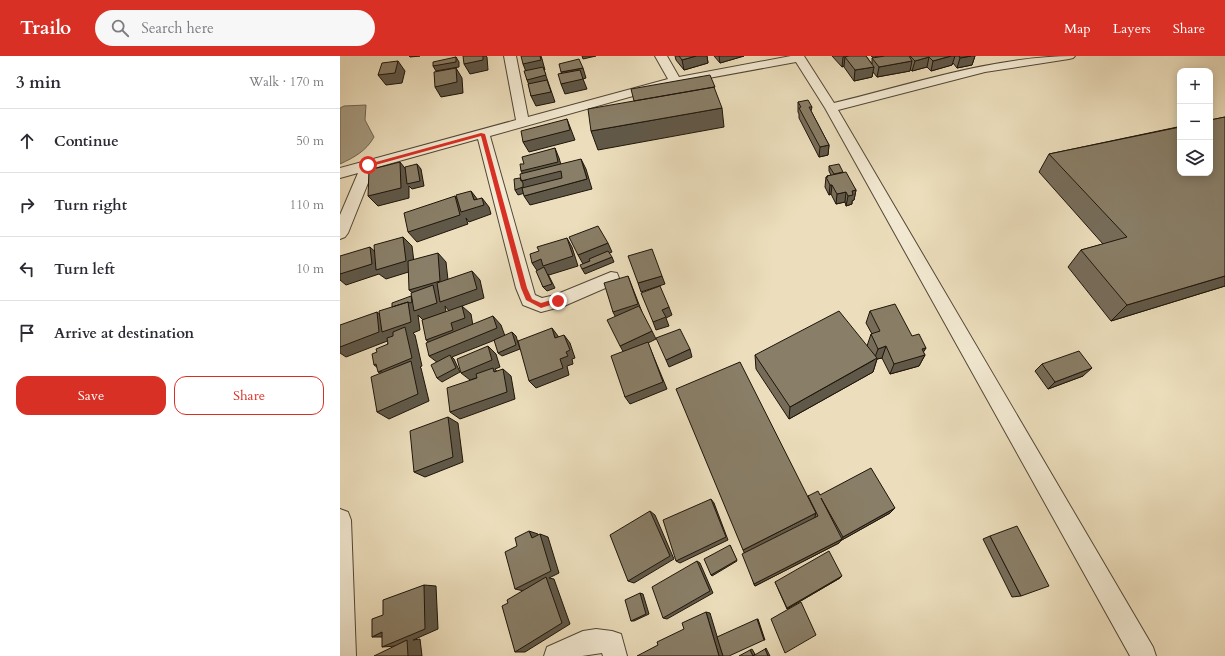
<!DOCTYPE html>
<meta charset="utf-8">
<style>
body{margin:0;font-family:Cardo,serif;background:#f7f7f7;color:#2b2b33}
.controls{position:absolute;right:12px;top:12px;display:grid;overflow:hidden;border-radius:8px;box-shadow:0 2px 10px #0003}
.controls button{width:36px;height:36px;display:grid;place-items:center;padding:0;border:0;border-bottom:1px solid #e1e1e2;background:#fff;color:#2b2b33;font:20px sans-serif}
.stop{position:absolute;width:12px;height:12px;margin:-9px;border:3px solid #d93025;border-radius:50%;background:#fff}
.stop.end{background:#d93025;border-color:#fff;box-shadow:0 1px 4px #0008}
.list{margin:0;padding:0;list-style:none}
h2{display:flex;justify-content:space-between;align-items:center;height:52px;margin:0;padding:0 16px;font-size:17px}
h2 small{font-size:13px;font-weight:400;color:#7c7c81}
.list li{display:grid;grid-template-columns:26px 1fr auto;gap:12px;align-items:center;box-sizing:border-box;height:64px;padding:0 16px;border-top:1px solid #e1e1e2}
.list b{display:block;font-size:15px;white-space:nowrap}
.list em{font-size:13px;font-style:normal;color:#7c7c81}
.actions{display:flex;gap:8px;padding:12px 16px}
.actions a{flex:1;padding:9px 0;border:1px solid #d93025;border-radius:12px;text-align:center;font-size:14px;color:#d93025}
.actions .main{background:#d93025;color:#fff}
.icon{flex:none;width:22px;height:22px;fill:none;stroke:currentColor;stroke-width:2;stroke-linecap:round;stroke-linejoin:round}
.map{position:relative;flex:none;width:885px;height:600px;overflow:hidden}
header{display:flex;align-items:center;gap:24px;box-sizing:border-box;height:56px;padding:0 20px;background:#d93025;color:#fff}
header strong{font-size:19px}
nav{display:flex;gap:22px;margin-inline-start:auto;font-size:14px}
.search{width:280px;height:36px;background:#f7f7f7;display:flex;align-items:center;gap:10px;box-sizing:border-box;padding:0 14px;border-radius:22px;color:#7c7c81;font-size:15px}
main{display:flex}
aside{flex:1;background:#fff}
.map>svg:first-child{display:block}
.water{fill:#a69a7f;stroke:#706550}
.lines{fill:none;stroke-linecap:round;stroke-linejoin:round}
.minor-casing{stroke:#524736;stroke-width:2}
.minor{fill:#f3ead3;fill-rule:evenodd}
.wall{fill:#766c59;stroke:#1e150a}
.shaded-wall{fill:#605848;stroke:#1e150a}
.building{fill:#897e67;stroke:#1e150a}
.route{fill:#d93025}
</style>
<header>
<strong>Trailo</strong>
<div class="search"><svg class="icon" aria-label="search" viewBox="0 0 24 24"><circle cx="10" cy="10" r="6"/><path d="M15 15l6 6"/></svg>Search here</div>
<nav><a>Map</a><a>Layers</a><a>Share</a></nav>
</header>
<main>
<aside>
<h2>3 min<small>Walk · 170 m</small></h2>
<ul class="list">
<li><svg class="icon" aria-label="ahead" viewBox="0 0 24 24"><path d="M12 20V5M6 11l6-6 6 6"/></svg><div><b>Continue</b></div><em>50 m</em></li>
<li><svg class="icon" aria-label="right" viewBox="0 0 24 24"><path d="M7 20v-9h11M14 6l5 5-5 5"/></svg><div><b>Turn right</b></div><em>110 m</em></li>
<li><svg class="icon" aria-label="left" viewBox="0 0 24 24"><path d="M17 20v-9H6M10 6l-5 5 5 5"/></svg><div><b>Turn left</b></div><em>10 m</em></li>
<li><svg class="icon" aria-label="arrive" viewBox="0 0 24 24"><path d="M6 21V4h12l-3 4 3 4H6"/></svg><div><b>Arrive at destination</b></div></li>
</ul>
<div class="actions"><a class="main">Save</a><a>Share</a></div>
</aside>
<div class="map">
<svg width="885" height="600" viewBox="0 0 885 600">
<rect width="100%" height="100%" fill="#ecdebc"/>
<filter id="stains"><feTurbulence type="fractalNoise" baseFrequency=".005" numOctaves="4"/><feColorMatrix values="0 0 0 0 .2 0 0 0 0 .09 0 0 0 0 .02 0 0 0 .5 -.17"/></filter>
<radialGradient id="worn" r=".72"><stop offset=".6" stop-color="#630" stop-opacity="0"/><stop offset="1" stop-color="#630" stop-opacity=".3"/></radialGradient>
<path class="water" d="M 26,49 L 25,64 L 34,81 C 26,95 15,101 0,108 L 0,52 L 4,50 Z"/>
<g class="lines">
<defs>
<path id="minor" d="M 164,0 L 176,0 L 188,61 L 328,23 L 315,0 L 327,0 L 339,21 L 451,0 L 464,0 L 494,47 C 572,28 655,0 735,0 L 733,2 L 729,3 L 645,16 L 498,54 L 813,591 L 816,600 L 790,600 L 485,52 L 456,6 L 336,28 L 150,80 L 195,239 L 202,242 L 215,239 L 271,216 L 277,217 L 279,222 L 277,227 L 224,250 L 201,256 L 183,249 L 176,232 L 138,83 L 34,112 L 8,177 L 5,181 L 0,183 L 0,159 L 18,117 L 0,122 L 0,112 L 176,64 Z
M 0,453 L 8,456 L 11,464 L 16,600 L 0,600 Z
M 256,573 L 272,575 L 281,578 L 287,600 L 263,600 L 262,597 L 242,600 L 204,600 L 207,591 L 243,575 Z"/>
</defs>
<use href="#minor" class="minor-casing"/>
<use href="#minor" class="minor"/>
</g>
<path class="wall" d="M 335,0 L 367,0 L 368,7 L 344,14 L 336,4 Z
M 374,0 L 404,0 L 380,7 Z
M 492,0 L 526,0 L 532,8 L 532,2 L 534,2 L 531,0 L 543,0 L 541,1 L 545,0 L 635,0 L 632,9 L 617,12 L 613,7 L 612,9 L 591,15 L 587,11 L 572,15 L 570,13 L 570,15 L 537,21 L 533,16 L 532,21 L 514,25 L 504,11 L 504,10 L 502,11 Z
M 458,46 L 472,51 L 471,55 L 489,89 L 488,99 L 479,101 L 459,62 L 459,58 L 458,56 Z
M 885,61 L 885,230 L 771,265 L 728,211 L 741,194 L 763,188 L 699,116 L 709,98 Z
M 489,110 L 503,116 L 516,134 L 514,144 L 512,145 L 512,148 L 506,150 L 505,146 L 496,148 L 491,138 L 489,139 L 485,131 L 486,121 L 487,121 L 487,120 L 491,119 L 489,115 Z
M 530,255 L 572,280 L 586,292 L 583,296 L 585,299 L 579,310 L 550,318 L 542,302 L 537,303 L 533,316 L 449,363 L 416,313 L 415,299 L 527,290 L 531,278 L 532,278 L 526,267 Z
M 702,308 L 743,320 L 708,333 L 695,315 Z
M 480,439 L 550,457 L 500,485 L 499,487 L 415,530 L 414,528 L 404,496 L 468,440 Z
M 650,480 L 681,540 L 672,541 L 643,483 Z
M 500,522 L 447,553 L 435,526 Z"/>
<path class="shaded-wall" d="M 69,0 L 80,0 L 70,1 Z
M 143,0 L 146,0 L 147,1 L 148,14 L 130,18 L 124,8 Z
M 200,0 L 201,0 L 202,3 L 205,14 L 204,14 L 215,46 L 196,50 L 191,40 L 189,29 L 187,24 L 187,18 L 183,8 Z
M 242,0 L 256,0 L 243,3 Z
M 356,0 L 367,0 L 368,7 L 344,14 L 342,4 Z
M 379,0 L 404,0 L 380,7 Z
M 505,0 L 523,0 L 505,1 L 504,10 L 502,11 L 503,1 Z
M 536,0 L 543,0 L 535,3 Z
M 611,0 L 615,0 L 612,9 L 591,15 L 593,5 Z
M 631,0 L 635,0 L 632,9 L 617,12 L 620,2 Z
M 116,1 L 119,6 L 119,11 L 96,15 L 93,10 Z
M 589,1 L 587,11 L 572,15 L 575,5 Z
M 58,5 L 65,15 L 62,27 L 46,29 L 38,19 Z
M 572,5 L 570,15 L 537,21 L 539,11 Z
M 534,11 L 532,21 L 514,25 L 515,14 Z
M 116,12 L 122,22 L 123,37 L 101,41 L 95,31 Z
M 243,12 L 246,22 L 243,23 L 247,33 L 225,38 L 221,28 L 225,27 L 221,16 Z
M 382,52 L 384,71 L 258,94 L 251,75 Z
M 227,63 L 235,84 L 189,96 L 183,86 Z
M 489,89 L 488,99 L 479,101 L 480,91 Z
M 215,92 L 219,102 L 226,125 L 178,139 L 175,134 L 181,125 L 186,124 L 181,115 Z
M 241,103 L 246,113 L 252,133 L 190,149 L 184,140 L 247,123 Z
M 60,106 L 68,116 L 77,108 L 81,113 L 84,130 L 72,133 L 69,130 L 69,142 L 38,150 L 28,140 Z
M 490,129 L 492,129 L 491,138 L 489,139 Z
M 516,134 L 514,144 L 512,145 L 512,148 L 506,150 L 508,140 L 512,135 Z
M 131,135 L 138,144 L 142,142 L 149,151 L 151,158 L 129,166 L 126,162 L 128,168 L 77,186 L 68,176 L 115,140 L 122,150 L 134,144 Z
M 506,136 L 505,146 L 496,148 L 497,138 Z
M 63,181 L 72,190 L 75,214 L 46,223 L 39,218 L 6,229 L 0,224 L 0,218 L 30,191 L 40,200 Z
M 227,182 L 232,191 L 238,210 L 209,219 L 208,218 L 215,232 L 207,235 L 203,231 L 198,216 L 192,207 Z
M 268,187 L 272,196 L 243,208 L 238,199 Z
M 98,197 L 106,206 L 109,233 L 132,215 L 140,224 L 144,242 L 122,250 L 131,258 L 133,270 L 95,292 L 86,284 L 111,267 L 109,255 L 105,250 L 106,256 L 83,264 L 78,259 L 80,274 L 73,277 L 75,279 L 82,310 L 80,311 L 81,312 L 89,345 L 49,363 L 37,356 L 49,324 L 38,316 L 42,315 L 34,309 L 50,284 L 6,301 L 0,297 L 0,291 L 37,256 L 47,264 L 68,246 L 79,242 L 69,234 Z
M 272,201 L 274,206 L 245,218 L 242,213 Z
M 288,220 L 302,256 L 277,264 L 273,256 Z
M 322,220 L 325,228 L 301,236 L 298,227 Z
M 885,220 L 885,230 L 771,265 L 787,249 Z
M 329,251 L 332,259 L 326,262 L 329,270 L 316,274 L 313,266 L 322,254 Z
M 153,260 L 161,269 L 165,280 L 112,301 L 114,303 L 120,316 L 102,326 L 97,322 L 98,307 L 89,300 Z
M 212,272 L 218,280 L 222,290 L 215,282 Z
M 312,275 L 316,283 L 308,287 L 327,333 L 290,348 L 285,341 L 284,297 L 280,290 Z
M 172,276 L 176,280 L 180,293 L 162,300 L 158,297 Z
M 224,279 L 230,287 L 235,302 L 232,303 L 233,308 L 227,310 L 229,319 L 196,332 L 189,325 L 220,303 L 226,296 Z
M 148,290 L 156,298 L 160,311 L 155,313 L 161,320 L 154,316 L 130,324 L 121,317 Z
M 546,290 L 542,302 L 537,303 L 533,316 L 449,363 L 450,351 L 534,304 L 538,293 Z
M 586,292 L 581,300 L 585,299 L 579,310 L 550,318 L 554,308 L 582,293 Z
M 350,293 L 352,301 L 329,311 L 326,304 Z
M 752,312 L 743,320 L 708,333 L 715,326 Z
M 163,313 L 171,320 L 175,343 L 120,363 L 110,356 Z
M 108,361 L 118,367 L 123,406 L 85,421 L 74,416 Z
M 371,443 L 374,447 L 388,484 L 340,507 L 336,505 Z
M 555,452 L 550,457 L 500,485 L 503,481 Z
M 310,455 L 315,459 L 334,503 L 294,527 L 288,525 Z
M 476,457 L 474,464 L 406,500 L 403,494 Z
M 189,475 L 198,478 L 200,486 L 192,482 Z
M 200,478 L 208,481 L 219,517 L 209,522 L 214,523 L 230,568 L 185,596 L 175,596 L 184,535 L 175,533 Z
M 502,483 L 499,487 L 415,530 L 414,528 Z
M 390,489 L 397,505 L 372,520 L 371,519 Z
M 357,505 L 360,507 L 373,537 L 327,563 L 323,562 Z
M 502,520 L 500,522 L 447,553 L 447,552 Z
M 84,529 L 96,530 L 98,573 L 73,584 L 80,583 L 82,600 L 68,600 L 57,590 L 42,591 Z
M 300,537 L 303,538 L 309,558 L 294,565 L 291,565 Z
M 366,556 L 370,557 L 383,600 L 379,600 Z
M 417,563 L 418,563 L 425,584 L 424,584 Z
M 42,576 L 47,581 L 32,581 Z
M 426,592 L 430,600 L 428,600 L 425,593 Z
M 412,593 L 415,598 L 413,600 L 410,594 Z"/>
<path class="building" d="M 123,0 L 143,0 L 143,4 L 124,8 Z
M 181,0 L 200,0 L 201,4 L 183,8 Z
M 339,0 L 356,0 L 342,4 Z
M 509,0 L 526,0 L 534,11 L 515,14 L 505,1 Z
M 545,0 L 569,0 L 572,5 L 539,11 L 532,2 Z
M 570,0 L 611,0 L 593,5 L 589,1 L 575,5 Z
M 619,0 L 631,0 L 620,2 Z
M 116,1 L 116,6 L 93,10 L 93,6 Z
M 239,3 L 243,12 L 221,16 L 219,8 Z
M 58,5 L 55,17 L 38,19 L 42,7 Z
M 203,11 L 206,19 L 187,24 L 184,15 Z
M 116,12 L 117,26 L 95,31 L 94,16 Z
M 240,14 L 243,23 L 221,28 L 218,18 Z
M 370,19 L 375,31 L 294,45 L 291,33 Z
M 207,24 L 211,36 L 191,40 L 188,28 Z
M 374,31 L 382,52 L 251,75 L 248,53 Z
M 468,44 L 472,51 L 469,51 L 489,89 L 480,91 L 459,52 L 461,51 L 458,46 Z
M 885,61 L 885,220 L 787,249 L 741,194 L 787,181 L 709,98 L 840,71 L 840,117 L 870,117 L 870,64 Z
M 227,63 L 230,74 L 183,86 L 181,75 Z
M 215,92 L 218,106 L 181,115 L 180,108 L 184,108 L 182,101 Z
M 241,103 L 247,123 L 184,140 L 182,132 L 222,122 L 221,115 L 181,125 L 180,118 Z
M 60,106 L 61,132 L 28,140 L 29,114 Z
M 77,108 L 80,125 L 67,128 L 65,111 Z
M 499,108 L 503,116 L 494,118 L 489,110 Z
M 506,116 L 516,134 L 512,135 L 513,139 L 508,140 L 506,136 L 497,138 L 492,129 L 490,129 L 486,121 L 488,121 L 487,120 Z
M 180,122 L 183,127 L 183,131 L 175,134 L 174,123 Z
M 131,135 L 134,144 L 142,142 L 144,149 L 121,156 L 116,139 Z
M 115,140 L 120,159 L 68,176 L 64,157 Z
M 258,170 L 268,187 L 238,199 L 229,181 Z
M 63,181 L 66,205 L 36,214 L 34,189 Z
M 227,182 L 233,200 L 203,210 L 201,203 L 192,207 L 190,198 L 199,195 L 197,191 Z
M 30,191 L 32,208 L 0,218 L 0,200 Z
M 312,193 L 322,220 L 298,227 L 288,200 Z
M 268,195 L 272,201 L 242,213 L 240,209 L 250,205 L 249,203 Z
M 98,197 L 100,225 L 69,234 L 68,205 Z
M 204,211 L 212,228 L 203,231 L 196,215 Z
M 132,215 L 137,233 L 100,246 L 97,227 Z
M 288,220 L 298,248 L 273,256 L 264,227 Z
M 93,229 L 97,247 L 74,255 L 71,237 Z
M 320,230 L 329,251 L 322,254 L 326,261 L 313,266 L 301,237 Z
M 71,240 L 72,246 L 70,247 L 68,246 L 52,251 L 52,247 Z
M 68,246 L 71,266 L 42,276 L 39,255 Z
M 555,248 L 572,280 L 579,278 L 586,292 L 582,293 L 585,299 L 554,308 L 546,290 L 538,293 L 531,278 L 540,275 L 530,255 Z
M 122,250 L 125,262 L 111,267 L 113,274 L 86,284 L 82,264 Z
M 299,250 L 312,275 L 280,290 L 267,264 Z
M 499,255 L 537,302 L 450,351 L 415,299 Z
M 37,256 L 39,276 L 0,291 L 0,269 Z
M 153,260 L 157,272 L 89,300 L 86,287 Z
M 65,271 L 72,302 L 38,316 L 36,308 L 34,309 L 32,298 L 37,296 L 36,293 L 48,288 L 47,282 L 53,280 L 53,276 Z
M 212,272 L 215,282 L 224,279 L 230,294 L 226,296 L 228,300 L 220,303 L 223,312 L 189,325 L 178,285 Z
M 340,273 L 350,293 L 326,304 L 316,282 Z
M 172,276 L 176,289 L 158,297 L 154,284 Z
M 308,286 L 323,326 L 285,341 L 271,300 Z
M 148,290 L 152,304 L 121,317 L 117,303 Z
M 739,295 L 752,312 L 715,326 L 702,308 Z
M 110,299 L 116,312 L 97,322 L 91,309 Z
M 71,305 L 78,338 L 37,356 L 31,321 Z
M 400,306 L 476,457 L 403,494 L 336,333 Z
M 153,312 L 154,316 L 163,313 L 167,336 L 110,356 L 107,332 L 137,322 L 136,318 Z
M 108,361 L 113,401 L 74,416 L 70,375 Z
M 531,412 L 555,452 L 503,481 L 481,442 L 502,483 L 414,528 L 402,498 L 478,460 L 468,440 L 478,435 L 480,439 Z
M 371,443 L 386,481 L 336,505 L 323,464 Z
M 310,455 L 330,500 L 288,525 L 270,479 Z
M 677,470 L 709,530 L 681,540 L 650,480 Z
M 189,475 L 192,482 L 200,478 L 211,515 L 175,533 L 165,496 L 177,490 L 175,482 Z
M 390,489 L 397,504 L 371,519 L 364,503 Z
M 489,495 L 502,520 L 447,552 L 435,526 Z
M 357,505 L 370,535 L 323,562 L 312,531 Z
M 206,521 L 222,567 L 175,596 L 162,550 L 168,547 L 167,544 Z
M 84,529 L 85,573 L 42,591 L 42,576 L 32,581 L 32,563 L 43,559 L 43,544 Z
M 300,537 L 306,558 L 291,565 L 285,544 Z
M 461,546 L 476,579 L 445,597 L 431,563 Z
M 366,556 L 379,600 L 297,600 L 318,589 L 317,586 L 344,573 L 342,567 Z
M 417,563 L 424,584 L 389,600 L 383,600 L 377,581 Z
M 67,584 L 68,600 L 34,600 Z
M 425,593 L 428,600 L 399,600 L 410,594 L 413,600 Z"/>
<path class="route" d="M 141,77 L 145,78 L 187,232 L 192,243 L 201,247 L 218,242 L 221,245 L 220,246 L 201,252 L 186,244 L 181,232 L 141,80 L 28,111 L 25,109 Z"/>
<rect width="100%" height="100%" filter="url(#stains)"/>
<rect width="100%" height="100%" fill="url(#worn)"/>
</svg>
<div class="controls">
<button>+</button>
<button>−</button>
<button><svg class="icon" aria-label="layers" viewBox="0 0 24 24"><path d="M12 4l9 5-9 5-9-5zM3 14l9 5 9-5"/></svg></button>
</div>
<div class="stop" style="left:28px;top:109px"></div>
<div class="stop end" style="left:218px;top:245px"></div>
</div>
</main>
